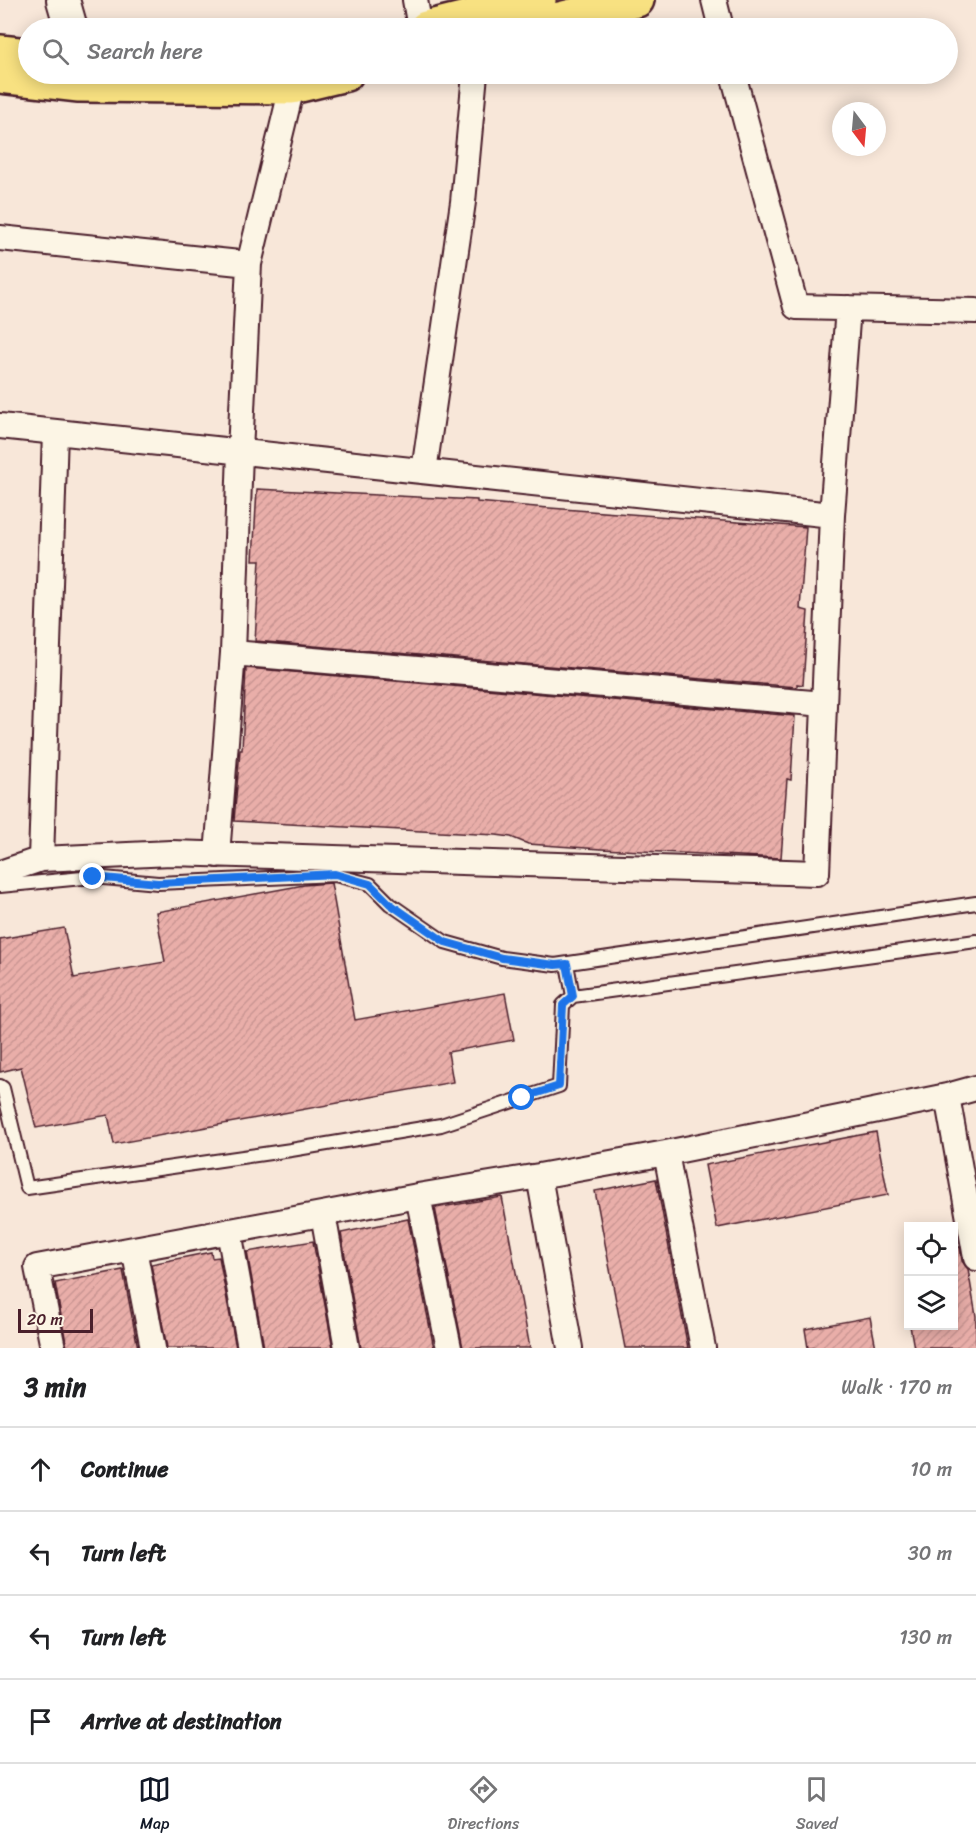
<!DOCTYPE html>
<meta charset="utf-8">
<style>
body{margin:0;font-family:Sriracha,sans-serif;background:#f2f2f2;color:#202124}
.controls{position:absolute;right:18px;bottom:18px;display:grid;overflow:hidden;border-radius:0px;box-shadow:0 3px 15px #0003}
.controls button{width:54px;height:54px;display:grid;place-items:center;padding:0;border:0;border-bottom:2px solid #e0e0e0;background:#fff;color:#202124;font:30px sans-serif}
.compass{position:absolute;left:832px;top:102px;width:54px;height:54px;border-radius:50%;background:#fff;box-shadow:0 3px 15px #0003;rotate:164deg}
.scale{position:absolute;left:18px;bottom:15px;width:75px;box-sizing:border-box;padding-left:6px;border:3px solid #4a1f2b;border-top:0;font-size:16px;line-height:21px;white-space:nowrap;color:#4a1f2b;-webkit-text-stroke:4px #fcf5e5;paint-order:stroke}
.stop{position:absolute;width:18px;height:18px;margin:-14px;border:4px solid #1a73e8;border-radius:50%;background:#fff}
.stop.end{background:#1a73e8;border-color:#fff;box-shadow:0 2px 6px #0008}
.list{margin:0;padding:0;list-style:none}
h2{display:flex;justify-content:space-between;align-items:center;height:78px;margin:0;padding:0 24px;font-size:26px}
h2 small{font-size:20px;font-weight:400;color:#757577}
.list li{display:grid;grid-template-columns:39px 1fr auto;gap:18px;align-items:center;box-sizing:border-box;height:84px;padding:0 24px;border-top:2px solid #e0e0e0}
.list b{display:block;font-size:22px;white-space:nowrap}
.list em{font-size:20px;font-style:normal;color:#757577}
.icon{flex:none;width:33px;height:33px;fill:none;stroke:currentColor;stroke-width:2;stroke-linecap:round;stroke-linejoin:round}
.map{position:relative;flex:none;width:976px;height:1348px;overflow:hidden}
.search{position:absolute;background:#fff;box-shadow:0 3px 15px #0003;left:18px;right:18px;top:18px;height:66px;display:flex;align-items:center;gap:15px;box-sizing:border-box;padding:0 21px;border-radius:33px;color:#757577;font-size:22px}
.sheet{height:414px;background:#fff}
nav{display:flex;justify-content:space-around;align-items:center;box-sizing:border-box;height:84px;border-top:2px solid #e0e0e0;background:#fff;font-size:16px;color:#757577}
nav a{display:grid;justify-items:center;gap:3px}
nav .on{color:#111827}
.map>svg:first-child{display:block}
.building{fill:url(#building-hatch);stroke:#4a1f2b;stroke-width:1.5}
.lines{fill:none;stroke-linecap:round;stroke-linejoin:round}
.service-casing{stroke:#4a1f2b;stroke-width:16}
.minor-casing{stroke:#4a1f2b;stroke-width:28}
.tertiary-casing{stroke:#4a1f2b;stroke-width:36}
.primary-casing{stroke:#4a1f2b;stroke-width:38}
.service{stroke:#fcf5e5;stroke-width:12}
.minor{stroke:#fcf5e5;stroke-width:24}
.tertiary{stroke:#fcf5e5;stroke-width:32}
.primary{stroke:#f8e181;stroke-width:33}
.route{stroke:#1a73e8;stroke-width:8}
</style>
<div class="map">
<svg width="976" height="1348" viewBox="0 0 976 1348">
<defs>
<pattern id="building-hatch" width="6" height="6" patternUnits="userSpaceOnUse" patternTransform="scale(1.5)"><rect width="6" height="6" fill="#e9aea9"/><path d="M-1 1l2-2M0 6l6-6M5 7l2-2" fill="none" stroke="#c99592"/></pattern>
</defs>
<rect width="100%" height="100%" fill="#f8e7d9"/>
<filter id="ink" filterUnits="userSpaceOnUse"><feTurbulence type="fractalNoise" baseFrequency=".0167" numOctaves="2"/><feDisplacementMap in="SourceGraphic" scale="12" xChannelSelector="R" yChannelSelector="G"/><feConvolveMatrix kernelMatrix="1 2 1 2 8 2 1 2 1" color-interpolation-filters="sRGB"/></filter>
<g filter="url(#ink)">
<path class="building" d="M 257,489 L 477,500 L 477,502 L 536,507 L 806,527 L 800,609 L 808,611 L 803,685 L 797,684 L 797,687 L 255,641 L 260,560 L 253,560 Z
M 246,668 L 795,716 L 791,780 L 787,779 L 781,858 L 601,849 L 528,844 L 511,837 L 496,835 L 234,821 L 240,750 L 242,750 Z
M 331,883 L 355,1020 L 505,993 L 514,1040 L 448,1052 L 453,1082 L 114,1144 L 108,1115 L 36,1128 L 21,1067 L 0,1072 L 0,939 L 64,928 L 74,978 L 165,962 L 156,912 L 304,885 Z
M 876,1132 L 888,1195 L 717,1228 L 705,1165 Z
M 656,1179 L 688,1348 L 625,1348 L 595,1191 Z
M 502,1197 L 530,1348 L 463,1348 L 435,1208 Z
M 408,1219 L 434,1348 L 361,1348 L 341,1233 Z
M 313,1241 L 333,1348 L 264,1348 L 247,1252 Z
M 954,1247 L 960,1247 L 962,1261 L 968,1269 L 976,1316 L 976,1348 L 914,1348 L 910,1326 L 954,1326 Z
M 211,1252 L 212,1258 L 219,1257 L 236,1348 L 167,1348 L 151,1264 Z
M 123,1270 L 138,1348 L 67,1348 L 55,1283 Z
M 870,1317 L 876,1348 L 808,1348 L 805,1329 Z"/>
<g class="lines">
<defs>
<path id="service" d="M 0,886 L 93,877 L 158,883 L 335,875 L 370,884 L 390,904 L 445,942 L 502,958 L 555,965 L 976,903
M 567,964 L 573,996
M 0,1086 L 3,1088 L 27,1188 L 291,1150 L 441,1125 L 559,1086 L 563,1005 L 573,996 L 976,941"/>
<path id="minor" d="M 415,0 L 420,28
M 714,0 L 721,28
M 733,74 L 796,307 L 976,311
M 0,238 L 249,264
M 0,426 L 832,515
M 424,471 L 463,202 L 475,74
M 233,653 L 824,704
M 217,855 L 233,653 L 240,452 L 249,264 L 292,87 L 291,74
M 41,859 L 55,432
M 0,873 L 41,859 L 171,853 L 817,873 L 832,515 L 848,308
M 947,1096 L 976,1258
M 418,1196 L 449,1348
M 323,1214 L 347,1348
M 229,1231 L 250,1348
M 134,1249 L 153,1348
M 53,1348 L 37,1267 L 418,1196 L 539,1176
M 570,1348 L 539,1176 L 666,1153
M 703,1348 L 666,1153 L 947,1096 L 976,1088"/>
<path id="tertiary" d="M 63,0 L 71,28"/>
<path id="primary" d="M 426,28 L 539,0
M 523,28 L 637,0
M 0,52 L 28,55
M 0,76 L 79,85 L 292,87 L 346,74"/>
</defs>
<use href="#service" class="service-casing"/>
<use href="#minor" class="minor-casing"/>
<use href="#tertiary" class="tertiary-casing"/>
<use href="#primary" class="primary-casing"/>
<use href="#service" class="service"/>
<use href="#minor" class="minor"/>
<use href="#tertiary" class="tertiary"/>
<use href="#primary" class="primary"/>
</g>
</g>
<g class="lines" filter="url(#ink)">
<path class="route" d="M 93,877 L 158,883 L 335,874 L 370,884 L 390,904 L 445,942 L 502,958 L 555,965 L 567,964 L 573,996 L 563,1005 L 559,1086 L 522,1098"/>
</g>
</svg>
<div class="controls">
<button><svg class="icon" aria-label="locate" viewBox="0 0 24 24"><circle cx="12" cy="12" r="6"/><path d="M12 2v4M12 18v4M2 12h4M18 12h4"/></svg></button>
<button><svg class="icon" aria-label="layers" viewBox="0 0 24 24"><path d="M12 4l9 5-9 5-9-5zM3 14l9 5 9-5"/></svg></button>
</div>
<svg class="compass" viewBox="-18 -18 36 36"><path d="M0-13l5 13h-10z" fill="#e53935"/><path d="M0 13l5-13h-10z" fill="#757577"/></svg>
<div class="scale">20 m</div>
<div class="stop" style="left:522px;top:1098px"></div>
<div class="stop end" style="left:93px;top:877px"></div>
<div class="search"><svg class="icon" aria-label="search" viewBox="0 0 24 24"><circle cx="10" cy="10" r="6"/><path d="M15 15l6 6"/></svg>Search here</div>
</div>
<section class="sheet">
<h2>3 min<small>Walk · 170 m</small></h2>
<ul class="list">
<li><svg class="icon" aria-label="ahead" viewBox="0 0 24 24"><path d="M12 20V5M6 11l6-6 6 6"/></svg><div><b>Continue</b></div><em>10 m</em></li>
<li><svg class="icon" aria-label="left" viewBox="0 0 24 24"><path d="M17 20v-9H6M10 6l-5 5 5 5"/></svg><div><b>Turn left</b></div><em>30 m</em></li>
<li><svg class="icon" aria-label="left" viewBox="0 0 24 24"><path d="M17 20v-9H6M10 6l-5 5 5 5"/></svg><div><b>Turn left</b></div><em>130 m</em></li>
<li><svg class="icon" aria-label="arrive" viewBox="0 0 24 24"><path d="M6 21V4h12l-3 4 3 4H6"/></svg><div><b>Arrive at destination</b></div></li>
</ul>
</section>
<nav>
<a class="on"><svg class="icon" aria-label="map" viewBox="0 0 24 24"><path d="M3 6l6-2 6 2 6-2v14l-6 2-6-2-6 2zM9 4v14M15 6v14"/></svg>Map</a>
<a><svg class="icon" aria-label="directions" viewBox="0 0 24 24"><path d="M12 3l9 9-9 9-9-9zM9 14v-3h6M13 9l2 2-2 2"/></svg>Directions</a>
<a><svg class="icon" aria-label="saved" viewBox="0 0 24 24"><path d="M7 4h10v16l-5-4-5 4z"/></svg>Saved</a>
</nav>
